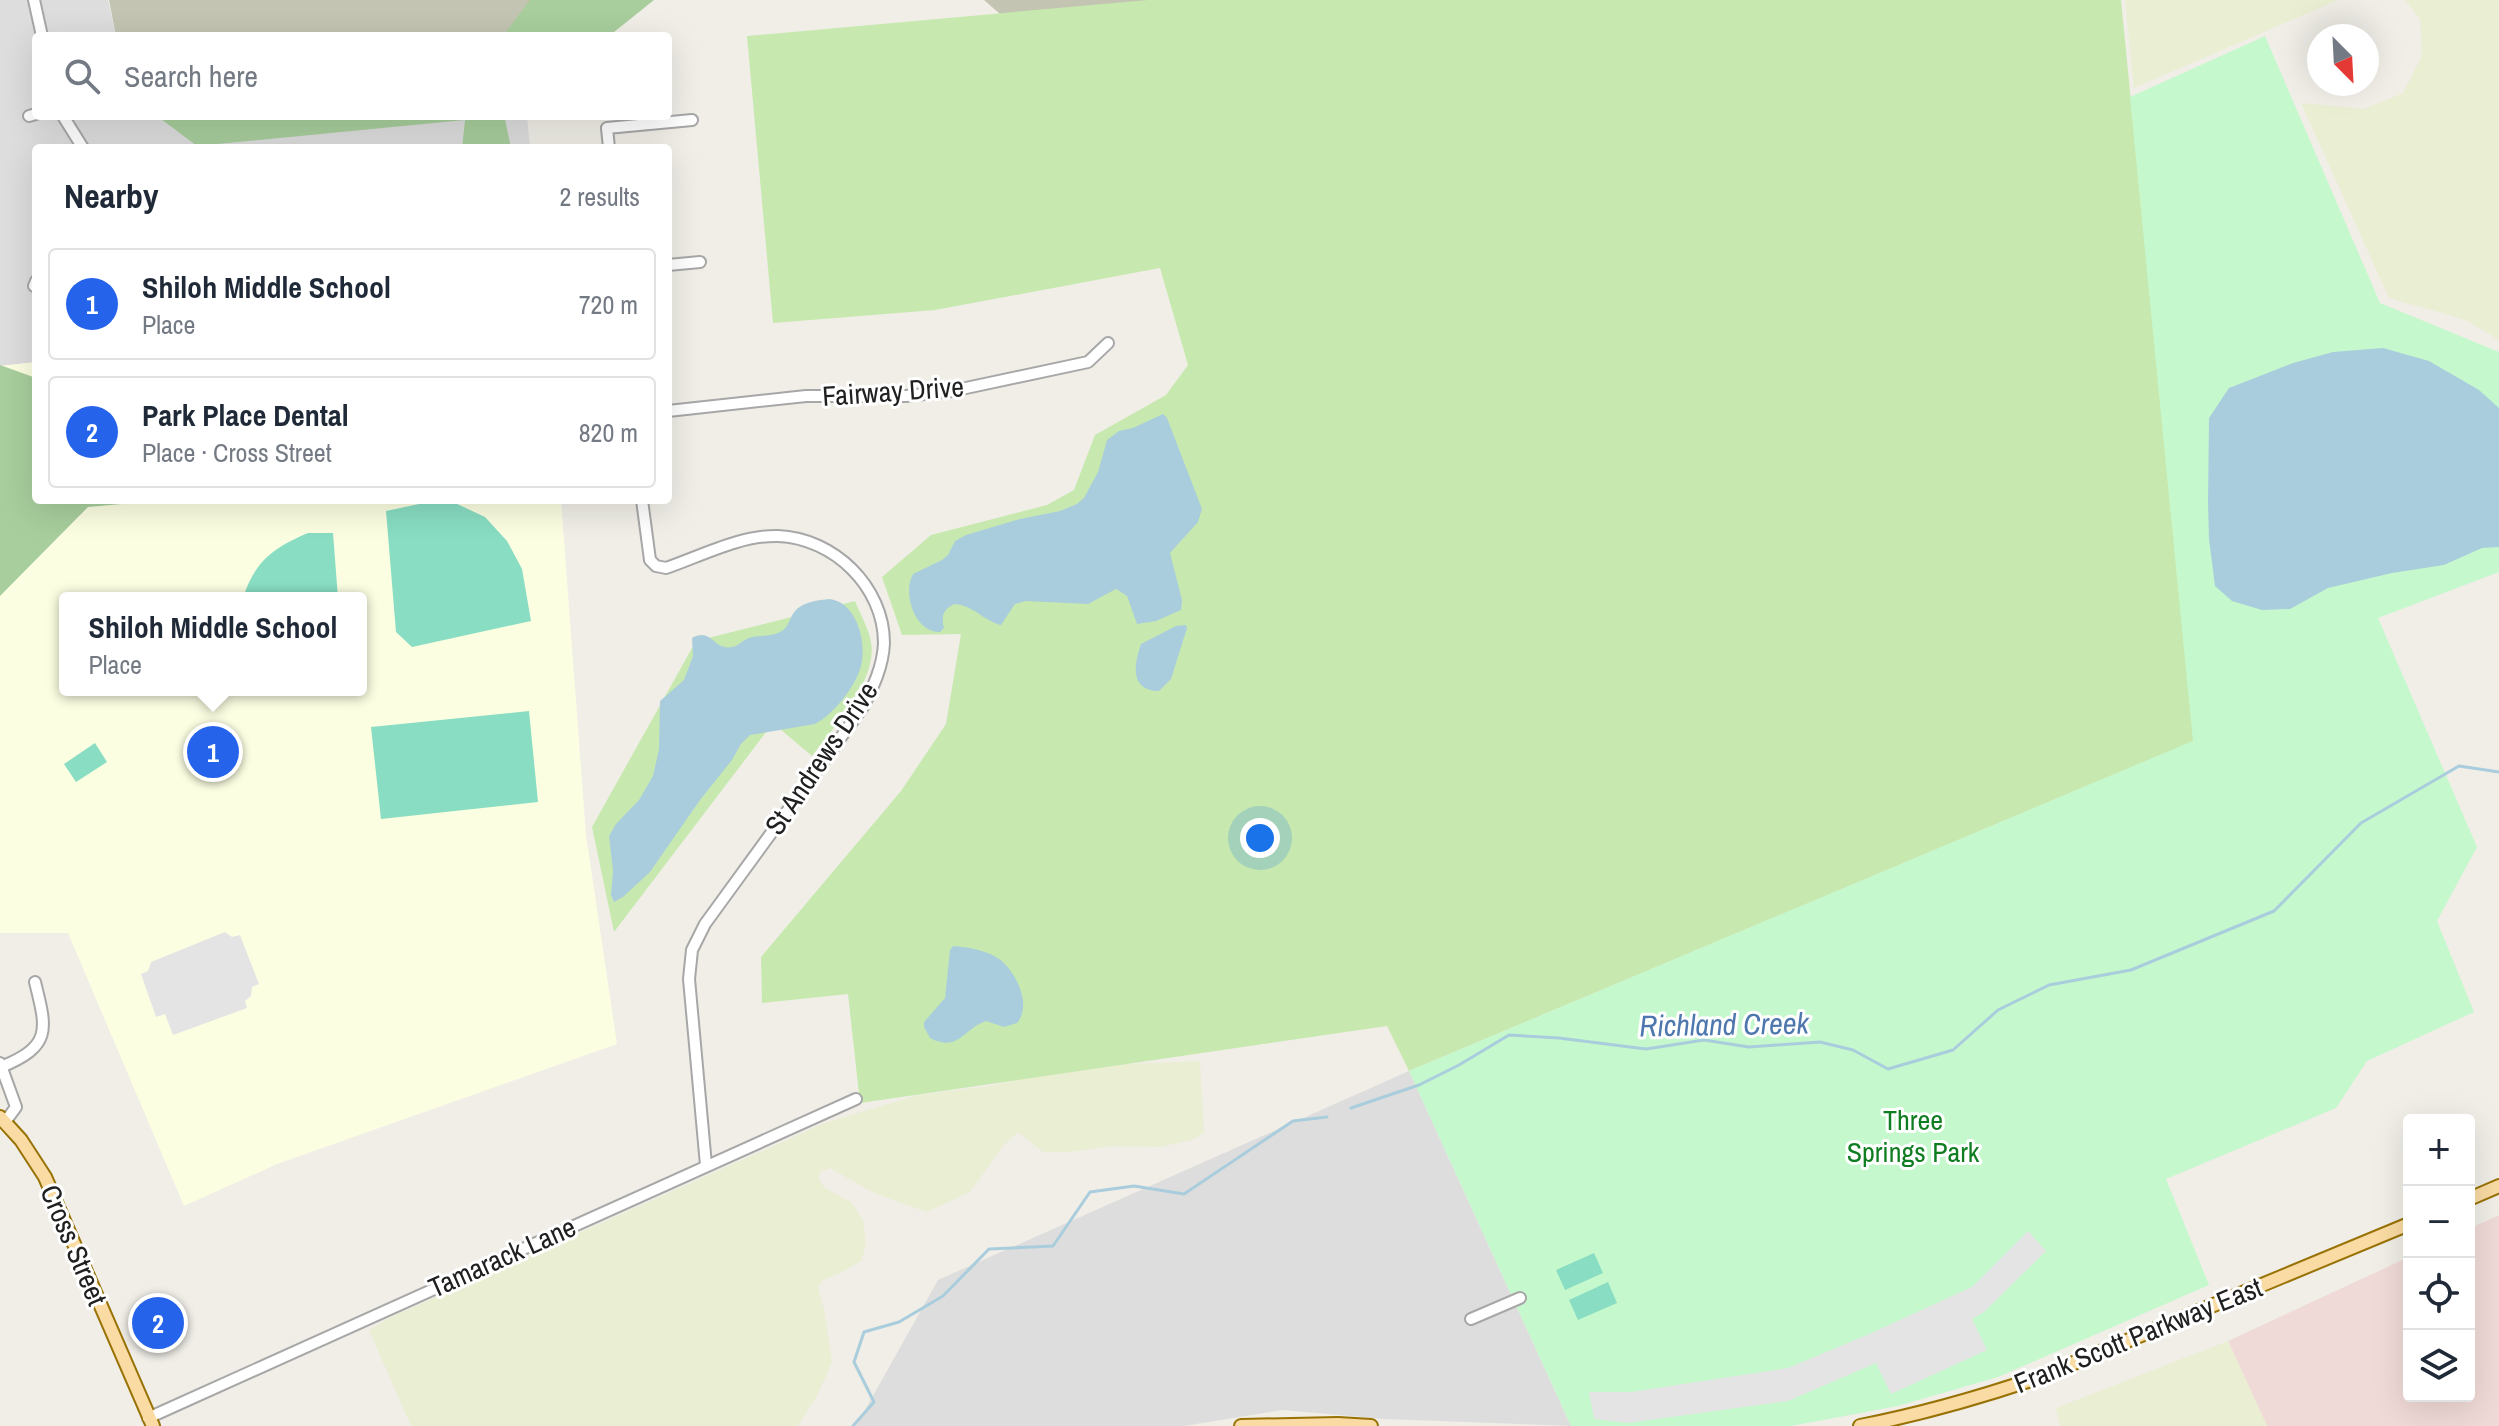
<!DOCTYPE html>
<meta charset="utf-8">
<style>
body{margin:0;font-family:"Archivo Narrow",sans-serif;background:#f6f6f7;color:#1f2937}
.controls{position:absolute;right:24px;bottom:24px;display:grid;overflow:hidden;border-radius:8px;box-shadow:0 8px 32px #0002}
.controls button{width:72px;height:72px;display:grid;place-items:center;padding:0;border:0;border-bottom:2px solid #e0e1e3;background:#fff;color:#1f2937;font:40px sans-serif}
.compass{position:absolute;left:2307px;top:24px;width:72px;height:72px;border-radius:50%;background:#fff;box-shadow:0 8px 32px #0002;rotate:156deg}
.you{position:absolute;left:1260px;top:838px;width:28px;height:28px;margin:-20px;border:6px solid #fff;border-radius:50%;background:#1a73e8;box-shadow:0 0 0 12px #1a73e833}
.badge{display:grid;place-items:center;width:52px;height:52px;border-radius:50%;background:#2563eb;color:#fff;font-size:26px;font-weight:700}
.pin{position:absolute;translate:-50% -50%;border:4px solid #fff;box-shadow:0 2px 8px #0006}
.popup{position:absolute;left:59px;top:592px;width:308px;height:104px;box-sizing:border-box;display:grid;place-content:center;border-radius:8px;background:#fff;filter:drop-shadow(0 2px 6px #0005);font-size:26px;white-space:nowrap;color:#747a83}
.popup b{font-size:30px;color:#1f2937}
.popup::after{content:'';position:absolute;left:50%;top:100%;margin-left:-16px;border:16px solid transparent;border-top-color:#fff}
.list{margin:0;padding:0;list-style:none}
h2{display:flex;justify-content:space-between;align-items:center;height:104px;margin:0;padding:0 32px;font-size:34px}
h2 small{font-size:26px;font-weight:400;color:#747a83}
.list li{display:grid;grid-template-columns:52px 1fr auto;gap:24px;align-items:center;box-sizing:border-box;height:112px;margin:0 16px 16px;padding:0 16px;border:2px solid #e0e1e3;border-radius:8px}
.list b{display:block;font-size:30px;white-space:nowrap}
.list p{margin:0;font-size:26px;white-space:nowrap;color:#747a83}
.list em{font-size:26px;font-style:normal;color:#747a83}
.icon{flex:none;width:44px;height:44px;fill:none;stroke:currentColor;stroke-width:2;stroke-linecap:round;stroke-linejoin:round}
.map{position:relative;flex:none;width:2499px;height:1426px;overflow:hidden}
.search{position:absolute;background:#fff;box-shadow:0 8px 32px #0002;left:32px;top:32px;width:640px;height:88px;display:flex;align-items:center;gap:20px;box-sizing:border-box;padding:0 28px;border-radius:8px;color:#747a83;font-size:30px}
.panel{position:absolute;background:#fff;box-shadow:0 8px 32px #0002;left:32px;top:144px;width:640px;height:360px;border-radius:8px}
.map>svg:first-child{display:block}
.residential{fill:#dedddd}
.commercial{fill:#f0dad7}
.education{fill:#fcfee2;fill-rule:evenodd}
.construction{fill:#c3c5b2}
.farmland{fill:#eaeed3}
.grass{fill:#c7e9af}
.forest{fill:#a8ce9d}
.park{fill:#c6f8ce}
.pitch{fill:#88ddc2}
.parking{fill:#e4e4e4}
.water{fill:#a9cddc}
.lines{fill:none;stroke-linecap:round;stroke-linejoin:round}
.stream{stroke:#a9cddc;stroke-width:3}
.minor-casing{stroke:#a7a7a7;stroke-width:14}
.major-casing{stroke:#987204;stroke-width:16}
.minor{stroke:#fff;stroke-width:10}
.major{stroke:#f9dba3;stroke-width:12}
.labels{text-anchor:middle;stroke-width:6;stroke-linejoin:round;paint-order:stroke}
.street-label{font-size:28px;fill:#202020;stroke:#fff}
.park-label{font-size:28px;fill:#0f7d21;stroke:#fff}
.water-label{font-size:30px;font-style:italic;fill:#4e77ae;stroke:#fff}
</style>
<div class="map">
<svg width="2499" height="1426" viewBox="0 0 2499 1426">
<rect width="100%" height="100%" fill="#f0eee7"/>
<path class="residential" d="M 0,0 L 108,0 L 116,36 L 36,36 L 36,116 L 527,116 L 530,148 L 36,148 L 36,362 L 0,366 Z
M 1409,1071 L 1571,1426 L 1385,1419 L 1282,1410 L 1184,1426 L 856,1426 L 938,1280 Z"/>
<path class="commercial" d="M 2499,1215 L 2499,1426 L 2267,1426 L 2228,1341 L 2409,1257 L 2409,1396 L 2469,1396 L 2469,1229 Z"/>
<path class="education" d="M 36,362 L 36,500 L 561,500 L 586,835 L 617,1044 L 277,1164 L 184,1206 L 68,933 L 0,933 L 0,366 ZM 65,598 L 361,598 L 361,690 L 65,690 Z"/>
<path class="construction" d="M 109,0 L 534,0 L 509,36 L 116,36 Z
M 984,0 L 1211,0 L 1008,21 Z"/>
<path class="farmland" d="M 2125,0 L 2338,0 L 2134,88 Z
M 2405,0 L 2499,0 L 2499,340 L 2466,320 L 2389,298 L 2301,103 L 2364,109 L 2403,93 L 2422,56 L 2420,19 Z
M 1200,1061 L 1204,1132 L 1195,1139 L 1160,1147 L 1111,1146 L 1071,1152 L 1043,1152 L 1018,1132 L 1003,1146 L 970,1192 L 927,1212 L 874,1193 L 830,1168 L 820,1172 L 819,1180 L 825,1188 L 852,1203 L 863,1220 L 866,1242 L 862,1260 L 841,1273 L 823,1280 L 818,1288 L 824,1309 L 832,1362 L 818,1394 L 798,1426 L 411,1426 L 369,1330 L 389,1318 L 825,1123 L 917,1095 L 990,1086 L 1080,1066 Z
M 2228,1341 L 2267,1426 L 2060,1426 L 2056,1408 Z"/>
<path class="grass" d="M 1148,0 L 2121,0 L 2194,741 L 1409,1071 L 1387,1026 L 860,1103 L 848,994 L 762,1003 L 761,957 L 901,791 L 946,724 L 961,634 L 902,635 L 882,577 L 931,535 L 1047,505 L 1074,490 L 1095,435 L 1166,395 L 1188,365 L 1160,268 L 935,310 L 773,323 L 747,36 Z
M 855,601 C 860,614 869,629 871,642 C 878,680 833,728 812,756 L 773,723 L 614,932 L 592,827 L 696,641 Z"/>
<path class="forest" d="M 530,0 L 654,0 L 609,36 L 503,36 Z
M 157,116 L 508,116 L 505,119 L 511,148 L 462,148 L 465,120 L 197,146 Z
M 0,365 L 36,378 L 36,500 L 167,500 L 88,507 L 0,596 Z"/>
<path class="park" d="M 2265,36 L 2380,303 L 2499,352 L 2499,572 L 2378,618 L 2477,847 L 2437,921 L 2474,1012 L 2367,1061 L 2336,1108 L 2166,1179 L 2209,1285 L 1998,1377 L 1898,1406 L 1791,1426 L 1571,1426 L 1409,1071 L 2193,741 L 2130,97 Z"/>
<path class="pitch" d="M 424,503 L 455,503 L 485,517 L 507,541 L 522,569 L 531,621 L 412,647 L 396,632 L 386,511 Z
M 308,533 L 333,533 L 338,598 L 243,598 C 255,561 273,548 308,533 Z
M 529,711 L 538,802 L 381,819 L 371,727 Z
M 95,743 L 107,762 L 76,782 L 64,764 Z
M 1594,1253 L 1603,1273 L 1565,1290 L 1556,1270 Z
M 1608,1282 L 1617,1303 L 1578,1320 L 1569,1300 Z"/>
<path class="parking" d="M 225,932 L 232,937 L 240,935 L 259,984 L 252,987 L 251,996 L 245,1001 L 247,1008 L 173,1035 L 165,1014 L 156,1017 L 141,974 L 148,971 L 151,962 Z
M 2028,1231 L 2046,1251 L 1984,1312 L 1972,1319 L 1987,1350 L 1891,1394 L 1876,1363 L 1788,1401 L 1628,1423 L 1594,1419 L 1589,1392 L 1631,1392 L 1788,1368 L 1869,1334 L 1972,1287 Z"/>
<path class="water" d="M 2383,348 L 2429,361 L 2479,390 L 2499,408 L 2499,547 L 2482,548 L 2444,565 L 2392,573 L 2328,588 L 2290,609 L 2262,610 L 2232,601 L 2215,586 L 2209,539 L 2208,502 L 2209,418 L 2229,388 L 2293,363 L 2333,352 Z
M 1163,414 L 1167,418 L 1202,509 L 1198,522 L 1170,553 L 1182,600 L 1181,610 L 1156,621 L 1137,624 L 1127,596 L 1116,589 L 1088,604 L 1026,601 L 1015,604 L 1001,625 C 984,621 975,606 954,604 C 943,610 941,616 944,628 L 940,632 C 915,633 902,593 913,574 L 942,560 L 948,555 L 955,541 L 966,535 L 1020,519 L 1060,511 L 1077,504 L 1084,498 L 1098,472 L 1107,440 L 1119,431 L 1133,428 Z
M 830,599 C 857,603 867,642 861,666 C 856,686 833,715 815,724 L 750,735 L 741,744 L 732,760 L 700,800 L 650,872 L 623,897 L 614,902 L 611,895 L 613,871 L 609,836 L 616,824 L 639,800 L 653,776 L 659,749 L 660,701 L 684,680 L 693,656 L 692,638 C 712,627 713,651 732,647 C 738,646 743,640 749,638 C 758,635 771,637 780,632 C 789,628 789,618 795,611 C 802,602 819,600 830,599 Z
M 1186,625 L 1187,628 L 1171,679 L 1159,691 C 1129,690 1134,664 1141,644 L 1176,626 Z
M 953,946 C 967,947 984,950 996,957 C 1015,968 1033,1005 1017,1023 L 1004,1027 L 986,1021 C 964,1028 959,1053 930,1038 L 924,1027 L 924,1022 L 945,998 L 950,950 Z"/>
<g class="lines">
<path class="stream" d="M 1351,1108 L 1419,1085 L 1459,1065 L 1509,1035 L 1559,1038 L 1646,1049 L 1704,1040 L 1749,1047 L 1820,1042 L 1853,1050 L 1888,1069 L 1953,1050 L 1998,1010 L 2049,985 L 2131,970 L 2274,911 L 2361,823 L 2459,766 L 2499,772
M 853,1426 L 874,1402 L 854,1362 L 864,1332 L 899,1322 L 943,1296 L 989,1249 L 1053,1246 L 1090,1192 L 1134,1186 L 1184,1194 L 1293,1121 L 1327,1117"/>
<defs>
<path id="minor" d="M 34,0 L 42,36
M 29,116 L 36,114
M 63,116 L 83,148
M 609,148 L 607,128 L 692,120
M 668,265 L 700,262
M 34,286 L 36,281
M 668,411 L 806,396 L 906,396 L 952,391 L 1088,362 L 1108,343
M 642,500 L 650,560 L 656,566 L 666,568 C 701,556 740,535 778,536 C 834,538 884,587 884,643 C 883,667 873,687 863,707 L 705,924 L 692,950 L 689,979 L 706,1165
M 0,1063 L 16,1107 L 5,1122
M 1,1067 C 52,1046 47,1030 35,982
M 1471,1319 L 1520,1298
M 148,1418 L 856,1099"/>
<path id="major" d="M 0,1117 L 21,1140 L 45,1177 L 153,1426
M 2469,1199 L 2499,1186
M 1241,1426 L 1338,1424 L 1371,1426
M 1860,1426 C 1922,1414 1981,1397 2040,1377 L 2409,1224"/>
</defs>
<use href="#minor" class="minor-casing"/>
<use href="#major" class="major-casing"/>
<use href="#minor" class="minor"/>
<use href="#major" class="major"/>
</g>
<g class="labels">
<g class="street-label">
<text transform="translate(893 391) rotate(-4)" y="10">Fairway Drive</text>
<text transform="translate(821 758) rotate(-56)" y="10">St Andrews Drive</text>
<text transform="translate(74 1245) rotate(67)" y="10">Cross Street</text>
<text transform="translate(502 1257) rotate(-24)" y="10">Tamarack Lane</text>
<text transform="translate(2138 1335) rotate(-22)" y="10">Frank Scott Parkway East</text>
</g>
<g class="park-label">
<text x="1913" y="1130">Three<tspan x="1913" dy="32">Springs Park</tspan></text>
</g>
<g class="water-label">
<text transform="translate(1724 1025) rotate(-1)" y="10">Richland Creek</text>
</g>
</g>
</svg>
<div class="controls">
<button>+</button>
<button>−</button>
<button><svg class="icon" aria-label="locate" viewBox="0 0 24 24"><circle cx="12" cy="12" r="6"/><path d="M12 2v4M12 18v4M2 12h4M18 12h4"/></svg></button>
<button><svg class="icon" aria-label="layers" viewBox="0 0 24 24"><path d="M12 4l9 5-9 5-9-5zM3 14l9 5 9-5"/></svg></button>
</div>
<svg class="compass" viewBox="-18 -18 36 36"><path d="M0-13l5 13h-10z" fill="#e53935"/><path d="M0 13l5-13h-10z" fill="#747a83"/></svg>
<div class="you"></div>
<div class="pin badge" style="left:213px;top:752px">1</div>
<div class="popup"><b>Shiloh Middle School</b>Place</div>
<div class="pin badge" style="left:158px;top:1323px">2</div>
<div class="search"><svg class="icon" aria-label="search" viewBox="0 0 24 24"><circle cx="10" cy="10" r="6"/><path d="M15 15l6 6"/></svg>Search here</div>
<section class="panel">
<h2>Nearby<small>2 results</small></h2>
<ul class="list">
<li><span class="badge">1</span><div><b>Shiloh Middle School</b><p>Place</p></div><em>720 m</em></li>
<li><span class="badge">2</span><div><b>Park Place Dental</b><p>Place · Cross Street</p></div><em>820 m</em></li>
</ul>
</section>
</div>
